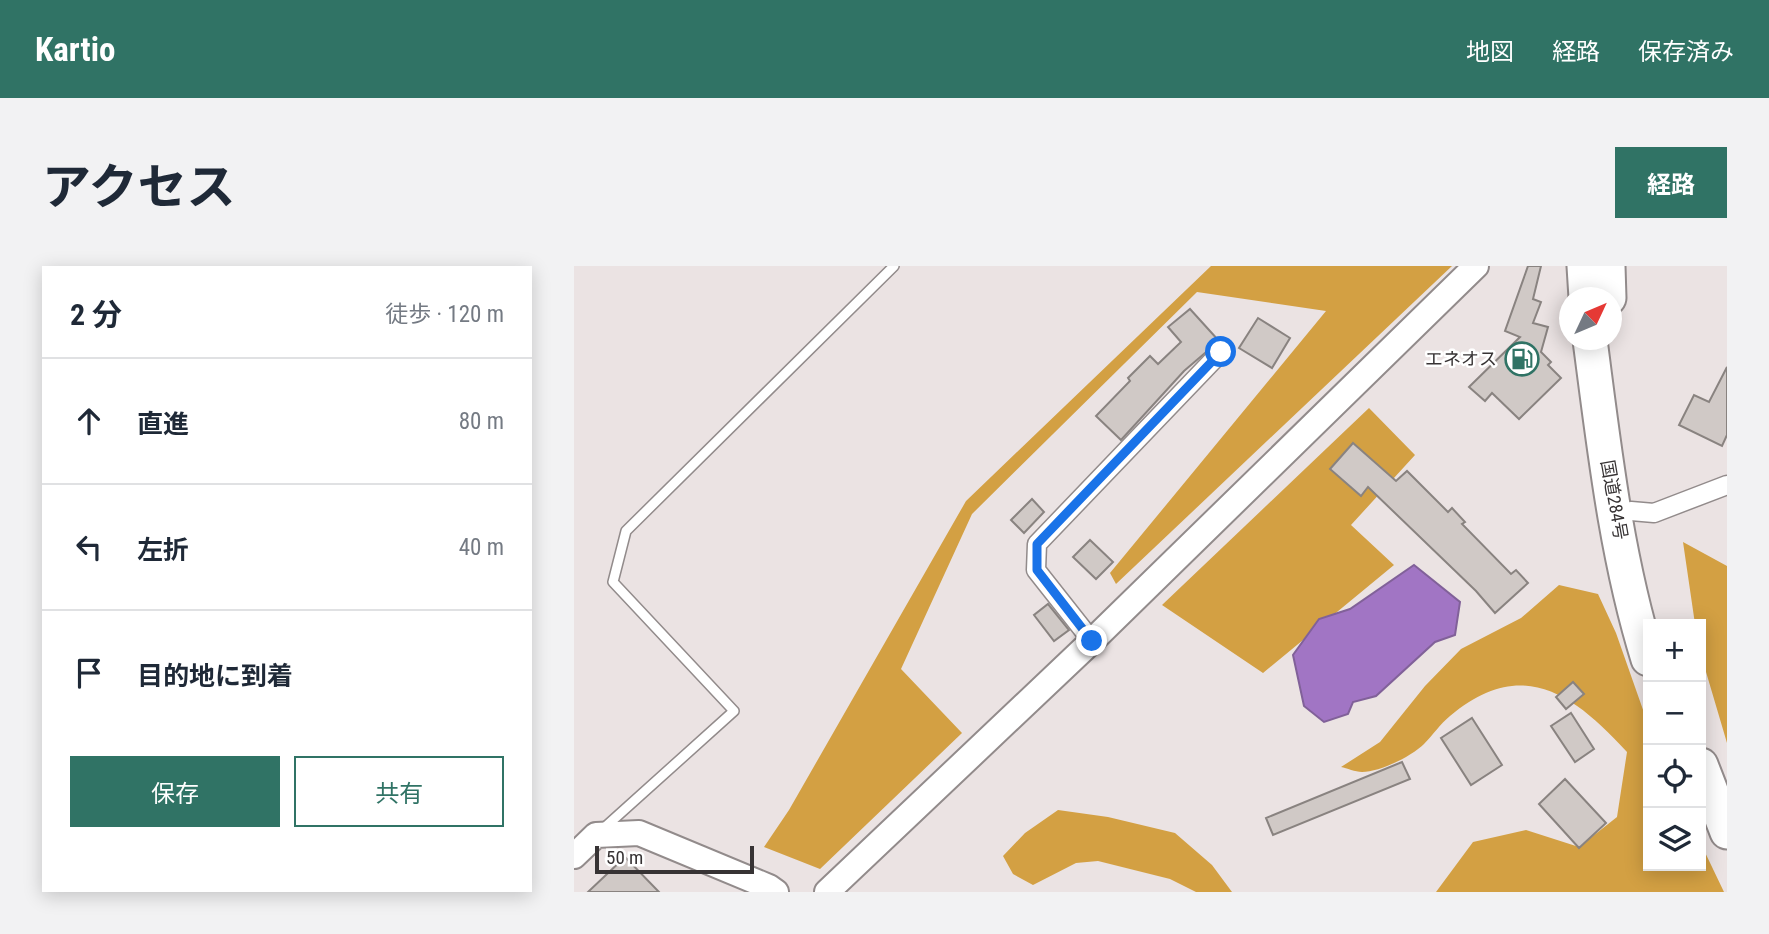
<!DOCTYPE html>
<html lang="ja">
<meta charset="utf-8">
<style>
body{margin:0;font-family:"Roboto Condensed","Noto Sans JP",sans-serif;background:#f2f2f3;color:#1f2937}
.controls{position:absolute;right:21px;bottom:21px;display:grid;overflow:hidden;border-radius:0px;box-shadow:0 4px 18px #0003}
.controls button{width:63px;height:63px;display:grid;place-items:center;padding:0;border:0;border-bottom:2px solid #e0e1e3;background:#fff;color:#1f2937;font:35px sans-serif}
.compass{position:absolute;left:985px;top:21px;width:63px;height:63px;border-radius:50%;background:#fff;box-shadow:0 4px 18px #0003;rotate:46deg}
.scale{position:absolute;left:21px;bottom:18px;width:159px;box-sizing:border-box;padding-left:7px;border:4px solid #373334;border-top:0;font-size:19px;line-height:24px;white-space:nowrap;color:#373334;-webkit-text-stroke:5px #fff;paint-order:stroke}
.stop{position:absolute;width:21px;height:21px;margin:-16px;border:5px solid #1a73e8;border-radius:50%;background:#fff}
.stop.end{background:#1a73e8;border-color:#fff;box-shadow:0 2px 7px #0008}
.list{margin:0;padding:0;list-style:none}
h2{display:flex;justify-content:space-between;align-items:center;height:91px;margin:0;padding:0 28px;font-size:30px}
h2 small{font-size:23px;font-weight:400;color:#747a83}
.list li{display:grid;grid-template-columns:46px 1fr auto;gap:21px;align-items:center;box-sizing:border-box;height:126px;padding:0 28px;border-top:2px solid #e0e1e3}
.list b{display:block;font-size:26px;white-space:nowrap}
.list em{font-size:23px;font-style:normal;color:#747a83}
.actions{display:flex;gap:14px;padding:21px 28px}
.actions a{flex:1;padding:16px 0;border:2px solid #307365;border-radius:0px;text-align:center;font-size:24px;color:#307365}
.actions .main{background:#307365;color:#fff}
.icon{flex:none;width:38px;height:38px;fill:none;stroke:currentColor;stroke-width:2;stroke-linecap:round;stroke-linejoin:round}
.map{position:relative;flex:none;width:1153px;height:626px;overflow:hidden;border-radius:0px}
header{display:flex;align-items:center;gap:42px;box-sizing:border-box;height:98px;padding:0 35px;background:#307365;color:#fff}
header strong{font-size:33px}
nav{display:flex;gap:38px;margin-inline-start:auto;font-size:24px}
.intro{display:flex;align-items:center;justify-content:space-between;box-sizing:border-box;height:168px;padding:0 42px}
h1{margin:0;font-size:49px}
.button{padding:18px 32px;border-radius:0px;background:#307365;color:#fff;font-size:24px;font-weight:700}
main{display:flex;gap:42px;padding:0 42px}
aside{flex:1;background:#fff;border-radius:0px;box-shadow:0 4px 18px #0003}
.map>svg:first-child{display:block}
.forest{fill:#d3a043}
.water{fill:#a175c4;stroke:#816199;stroke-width:2}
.building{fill:#d0c9c6;stroke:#898380;stroke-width:2}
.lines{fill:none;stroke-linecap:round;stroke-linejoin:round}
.lane-casing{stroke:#928b8b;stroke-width:12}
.street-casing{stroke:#928b8b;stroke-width:21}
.secondary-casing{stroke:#928b8b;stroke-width:28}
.highway-casing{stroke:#928b8b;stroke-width:37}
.lane{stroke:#fff;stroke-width:9}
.street{stroke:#fff;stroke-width:18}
.secondary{stroke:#fff;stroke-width:24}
.highway{stroke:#fff;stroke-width:33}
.route{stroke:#1a73e8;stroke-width:9}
.labels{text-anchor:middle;stroke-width:5;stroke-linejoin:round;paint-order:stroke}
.poi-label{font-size:18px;fill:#373334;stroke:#fff;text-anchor:end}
.street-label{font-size:18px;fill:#373334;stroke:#fff}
</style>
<header>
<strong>Kartio</strong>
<nav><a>地図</a><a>経路</a><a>保存済み</a></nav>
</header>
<div class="intro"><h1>アクセス</h1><a class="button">経路</a></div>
<main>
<aside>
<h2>2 分<small>徒歩 · 120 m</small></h2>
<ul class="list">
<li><svg class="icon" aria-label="ahead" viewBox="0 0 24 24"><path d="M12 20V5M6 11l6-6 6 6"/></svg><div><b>直進</b></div><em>80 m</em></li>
<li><svg class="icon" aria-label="left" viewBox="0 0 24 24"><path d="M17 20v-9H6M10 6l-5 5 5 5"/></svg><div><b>左折</b></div><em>40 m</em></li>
<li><svg class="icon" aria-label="arrive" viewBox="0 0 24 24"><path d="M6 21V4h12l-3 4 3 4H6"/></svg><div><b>目的地に到着</b></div></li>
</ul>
<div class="actions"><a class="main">保存</a><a>共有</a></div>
</aside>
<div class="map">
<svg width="1153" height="626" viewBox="0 0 1153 626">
<rect width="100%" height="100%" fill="#ebe3e3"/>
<path class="forest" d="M 637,0 L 878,0 L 542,318 L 536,307 L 752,45 L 623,26 L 398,248 L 327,403 L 388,467 L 246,603 L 190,581 L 215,544 L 392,235 Z
M 795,142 L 841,189 L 777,259 L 820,299 L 689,407 L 588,339 Z
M 1109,276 L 1153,300 L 1153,477 L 1127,389 L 1127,358 L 1121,358 Z
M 985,319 L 1024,328 L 1042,367 L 1074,458 L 1074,600 L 1127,600 L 1127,578 L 1150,626 L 862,626 L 899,576 L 952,564 L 1005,581 L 1043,551 L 1053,486 C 999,427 947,390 876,450 C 866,458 859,469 850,478 C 838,490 806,506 788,506 C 781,506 773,502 767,501 L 806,476 L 851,420 L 887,383 L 947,352 Z
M 484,544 L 534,551 L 601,567 L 638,599 L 658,626 L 622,626 L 596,613 L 524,595 L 502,597 L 459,619 L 439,608 L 429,590 L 451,567 Z"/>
<path class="water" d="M 840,299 L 886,336 L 881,369 L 861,376 L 802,430 L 779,436 L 774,448 L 750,456 L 730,440 L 719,389 L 745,353 L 776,343 Z"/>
<path class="building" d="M 954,0 L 967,0 L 959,33 L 967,36 L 959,57 L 974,61 L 967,86 L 977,96 L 974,99 L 987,112 L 945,153 L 918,127 L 911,135 L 895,121 L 946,71 L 931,65 Z
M 616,43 L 645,75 L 610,105 L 547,174 L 522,150 L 556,115 L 554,112 L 576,90 L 584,98 L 607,76 L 594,61 Z
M 684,52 L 716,72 L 698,102 L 665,82 Z
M 1153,101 L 1153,169 L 1148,180 L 1105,159 L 1120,129 L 1135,136 Z
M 779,177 L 822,215 L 833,205 L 874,246 L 878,242 L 891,256 L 888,258 L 937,308 L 942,304 L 954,317 L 921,347 L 902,325 L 794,221 L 787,230 L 756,203 Z
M 458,233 L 470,246 L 450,267 L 437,254 Z
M 516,274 L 539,296 L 522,313 L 499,291 Z
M 474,338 L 495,364 L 480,375 L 460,349 Z
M 999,416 L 1010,428 L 992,443 L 982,431 Z
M 997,447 L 1020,483 L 1001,496 L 977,460 Z
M 898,452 L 928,499 L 897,519 L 867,472 Z
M 828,496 L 836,513 L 699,569 L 692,552 Z
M 991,513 L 1032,557 L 1005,582 L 965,538 Z
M 51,591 L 85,626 L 14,626 Z"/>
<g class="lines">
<defs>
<path id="lane" d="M 30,562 L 160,445 L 39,316 L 52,265 L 320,0"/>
<path id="street" d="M 1057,245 L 1080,247 L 1153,219
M 518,375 L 462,304 L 463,278 L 647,86"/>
<path id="secondary" d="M 0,590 L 22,569 L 65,567 L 195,621 L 202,626
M 253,626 L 518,375 L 902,0"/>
<path id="highway" d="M 1010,0 L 1012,32
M 1034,0 L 1035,32
M 1016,74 C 1030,180 1042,290 1074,393
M 1127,499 L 1153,566"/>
</defs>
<use href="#lane" class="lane-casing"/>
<use href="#street" class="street-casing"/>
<use href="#secondary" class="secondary-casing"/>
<use href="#highway" class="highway-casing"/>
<use href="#lane" class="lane"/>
<use href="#street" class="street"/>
<use href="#secondary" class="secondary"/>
<use href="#highway" class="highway"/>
</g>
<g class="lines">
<path class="route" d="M 518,375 L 463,304 L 463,278 L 647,86"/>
</g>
<defs>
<symbol id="fuel-ring" viewBox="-11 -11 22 22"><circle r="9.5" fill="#fff" stroke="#307365" stroke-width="1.5"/><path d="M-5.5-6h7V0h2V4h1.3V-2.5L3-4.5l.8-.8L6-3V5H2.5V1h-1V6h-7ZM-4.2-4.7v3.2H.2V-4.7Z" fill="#307365"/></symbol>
</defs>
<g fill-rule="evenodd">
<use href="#fuel-ring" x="929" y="74" width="38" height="38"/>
</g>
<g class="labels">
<g class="poi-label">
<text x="923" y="99">エネオス</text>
</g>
<g class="street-label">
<text transform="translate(1040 234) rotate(80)" y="6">国道284号</text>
</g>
</g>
</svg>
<div class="controls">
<button>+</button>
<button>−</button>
<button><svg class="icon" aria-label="locate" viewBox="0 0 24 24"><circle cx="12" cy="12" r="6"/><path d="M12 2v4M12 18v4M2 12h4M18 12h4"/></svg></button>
<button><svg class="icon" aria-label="layers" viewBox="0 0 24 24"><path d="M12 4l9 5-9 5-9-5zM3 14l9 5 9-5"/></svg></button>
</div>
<svg class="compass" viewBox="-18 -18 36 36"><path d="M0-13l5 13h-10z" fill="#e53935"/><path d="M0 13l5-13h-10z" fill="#747a83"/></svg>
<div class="scale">50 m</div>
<div class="stop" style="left:647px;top:86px"></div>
<div class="stop end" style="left:518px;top:375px"></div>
</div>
</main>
